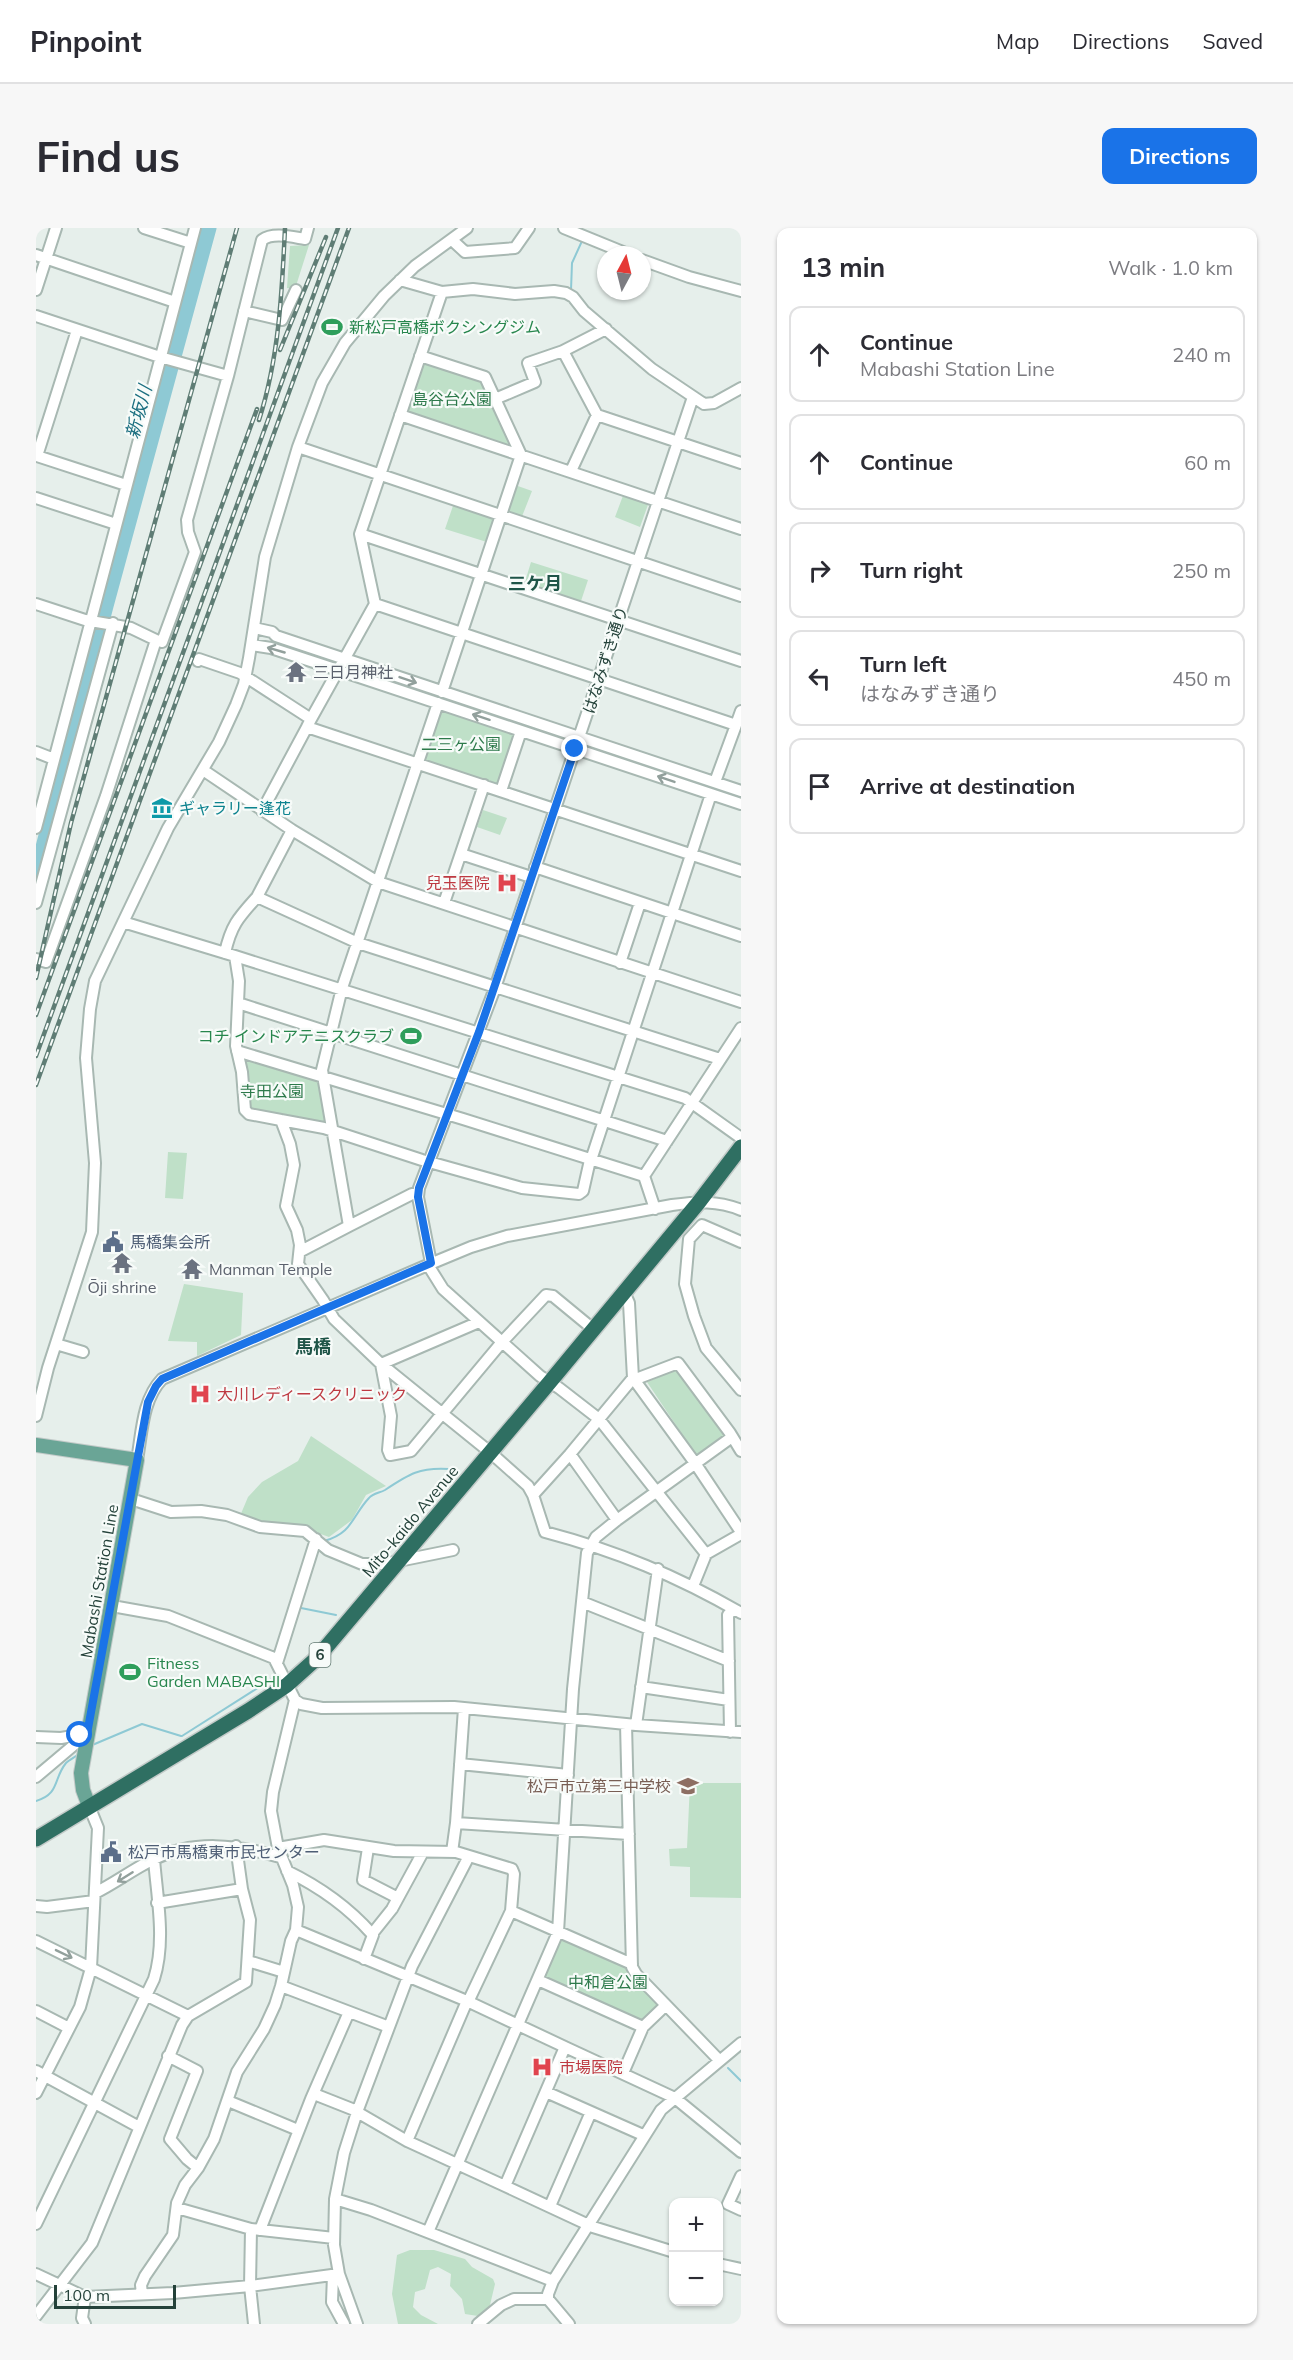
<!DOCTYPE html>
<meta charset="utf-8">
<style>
body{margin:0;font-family:Mulish,"Noto Sans JP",sans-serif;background:#f7f7f7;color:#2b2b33}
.controls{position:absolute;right:18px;bottom:18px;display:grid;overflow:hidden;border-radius:12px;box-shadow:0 2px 4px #0004}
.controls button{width:54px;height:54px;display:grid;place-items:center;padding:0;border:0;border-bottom:2px solid #e1e1e2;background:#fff;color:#2b2b33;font:30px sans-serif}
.compass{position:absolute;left:561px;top:18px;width:54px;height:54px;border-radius:50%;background:#fff;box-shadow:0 2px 4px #0004;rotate:7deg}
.scale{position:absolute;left:18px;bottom:15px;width:122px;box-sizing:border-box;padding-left:6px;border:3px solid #24423a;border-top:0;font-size:16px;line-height:21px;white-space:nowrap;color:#24423a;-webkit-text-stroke:4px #f7fbf9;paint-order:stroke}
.stop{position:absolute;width:18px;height:18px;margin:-14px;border:4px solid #1a73e8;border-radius:50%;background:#fff}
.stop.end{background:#1a73e8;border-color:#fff;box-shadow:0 2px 6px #0008}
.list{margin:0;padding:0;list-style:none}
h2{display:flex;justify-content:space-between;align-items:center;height:78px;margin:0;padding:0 24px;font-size:26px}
h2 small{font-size:20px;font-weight:400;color:#7c7c81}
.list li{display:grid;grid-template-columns:39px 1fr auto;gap:18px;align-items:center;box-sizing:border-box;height:96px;margin:0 12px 12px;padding:0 12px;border:2px solid #e1e1e2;border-radius:12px}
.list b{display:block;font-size:22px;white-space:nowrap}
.list p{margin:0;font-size:20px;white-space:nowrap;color:#7c7c81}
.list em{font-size:20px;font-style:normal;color:#7c7c81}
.icon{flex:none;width:33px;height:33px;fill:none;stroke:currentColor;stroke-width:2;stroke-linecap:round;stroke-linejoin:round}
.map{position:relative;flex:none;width:705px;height:2096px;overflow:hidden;border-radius:12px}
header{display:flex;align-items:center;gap:36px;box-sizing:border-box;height:84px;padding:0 30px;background:#fff;border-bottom:2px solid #e1e1e2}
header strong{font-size:28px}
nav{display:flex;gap:33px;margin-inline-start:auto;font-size:21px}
.intro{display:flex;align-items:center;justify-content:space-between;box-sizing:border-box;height:144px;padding:0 36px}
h1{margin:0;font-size:42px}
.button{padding:15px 27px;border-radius:12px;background:#1a73e8;color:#fff;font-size:21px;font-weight:700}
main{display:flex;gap:36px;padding:0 36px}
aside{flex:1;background:#fff;border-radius:12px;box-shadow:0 2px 4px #0004}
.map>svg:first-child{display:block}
.green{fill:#bfe0c8}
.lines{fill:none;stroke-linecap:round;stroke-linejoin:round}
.stream{stroke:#8ec9d4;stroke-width:2}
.river{stroke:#8ec9d4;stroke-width:15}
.minor-casing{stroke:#a8b8b2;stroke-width:14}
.major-casing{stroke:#c2cac8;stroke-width:16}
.highway-casing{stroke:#c2cac8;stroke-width:18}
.minor{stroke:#fff;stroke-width:10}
.major{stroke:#6aa596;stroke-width:14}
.highway{stroke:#2f6f62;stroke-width:15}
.rail-casing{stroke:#5f7d75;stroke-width:4.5}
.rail{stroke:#f7fbf9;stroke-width:2;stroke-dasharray:7;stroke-linecap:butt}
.oneway{stroke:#92a09c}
.route{stroke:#1a73e8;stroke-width:8}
.labels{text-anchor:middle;stroke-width:4.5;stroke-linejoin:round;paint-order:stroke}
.shield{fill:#f7fbf9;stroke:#637a73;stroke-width:1.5}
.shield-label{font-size:15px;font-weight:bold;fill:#24423a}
.leisure-label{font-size:16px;fill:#27864d;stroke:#f7fbf9;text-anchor:start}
.park-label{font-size:16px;fill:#2d7a4b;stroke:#f7fbf9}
.street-label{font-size:16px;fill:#24423a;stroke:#f7fbf9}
.worship-label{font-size:16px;fill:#5b616d;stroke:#f7fbf9;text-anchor:start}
.culture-label{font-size:16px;fill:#0d838f;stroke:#f7fbf9;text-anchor:start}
.health-label{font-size:16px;fill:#be3a42;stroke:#f7fbf9;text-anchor:start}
.service-label{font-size:16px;fill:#4e5e75;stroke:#f7fbf9;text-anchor:start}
.education-label{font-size:16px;fill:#785e54;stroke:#f7fbf9;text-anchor:end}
.water-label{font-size:18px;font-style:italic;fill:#1c6f80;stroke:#f7fbf9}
.neighbourhood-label{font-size:18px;font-weight:bold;fill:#1f5548;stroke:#f7fbf9}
</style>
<header>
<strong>Pinpoint</strong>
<nav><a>Map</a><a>Directions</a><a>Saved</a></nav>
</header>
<div class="intro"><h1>Find us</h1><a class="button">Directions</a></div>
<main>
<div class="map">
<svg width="705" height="2096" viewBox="0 0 705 2096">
<rect width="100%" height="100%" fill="#e6efeb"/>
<path class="green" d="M 273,17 L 259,61 L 251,60 L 254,18 Z
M 386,132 L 448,154 L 480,223 L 368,183 Z
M 479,257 L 496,263 L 485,291 L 468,286 Z
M 588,265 L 613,274 L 604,299 L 579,289 Z
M 418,275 L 463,289 L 454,315 L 409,301 Z
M 495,334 L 552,352 L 544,376 L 488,357 Z
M 405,479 L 480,506 L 462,559 L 387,532 Z
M 447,582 L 471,590 L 464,607 L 441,599 Z
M 208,829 L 282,851 L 291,894 L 287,897 L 212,881 Z
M 132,924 L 151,925 L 147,971 L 129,970 Z
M 148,1056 L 207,1065 L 205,1107 L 161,1128 L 161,1114 L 132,1113 Z
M 643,1141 L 693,1206 L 660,1227 L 611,1154 Z
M 275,1208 L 350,1258 L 330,1267 L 316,1292 L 293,1309 L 257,1296 L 230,1296 L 204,1288 L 212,1269 L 226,1254 L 262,1233 Z
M 654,1555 L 705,1555 L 705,1670 L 654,1669 L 654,1639 L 634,1638 L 633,1621 L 651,1620 Z
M 525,1710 L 589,1736 L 624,1775 L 623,1778 L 608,1793 L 604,1794 L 509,1751 L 508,1748 Z
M 374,2022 L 398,2022 L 429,2031 L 436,2039 L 457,2051 L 459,2056 L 454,2077 L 449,2085 L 442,2088 L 429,2086 L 426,2071 L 414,2058 L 415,2046 L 402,2039 L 394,2042 L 389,2061 L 379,2064 L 377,2079 L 385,2087 L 402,2096 L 362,2096 L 356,2066 L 361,2027 Z"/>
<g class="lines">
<path class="stream" d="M 535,62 L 536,35 L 546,13
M 288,1313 C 317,1305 316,1288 333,1270 C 337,1265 344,1265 349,1262 C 373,1246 384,1239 413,1241
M 265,1380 L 300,1387
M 249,1428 L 272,1353
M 146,1508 L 242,1447
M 54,1518 L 106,1496 L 145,1508
M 0,1573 C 24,1566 17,1551 30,1535 C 33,1532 39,1529 43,1526
M 692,1840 L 705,1853"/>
<path class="river" d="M 0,646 L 70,378 L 173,0"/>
<defs>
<path id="minor" d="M 108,0 L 155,15
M 528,0 L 594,27
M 416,12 L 429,24 L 479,20 L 493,0
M 0,27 L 139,74
M 606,32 L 653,49 L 705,63
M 364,52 L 406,64 L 437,61 L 479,66 L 518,63 L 530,65 L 537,69 L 548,83 L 616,141 L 668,176 L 678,175 L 705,160
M 0,62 L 20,0
M 208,83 L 246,92 L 260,62
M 0,88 L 124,129 L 192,148
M 570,101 L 527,123 L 561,187 L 705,235
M 41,102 L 1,228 L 90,257
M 384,128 L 449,149 L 485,227 L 406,464
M 459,171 L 499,154 L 492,135 L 527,123
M 364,187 L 705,301
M 262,219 L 705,368
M 535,243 L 561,187
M 0,270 L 80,296
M 324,306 L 705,433
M 0,376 L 49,392 L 95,400 L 120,412
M 339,376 L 700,497 L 705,483
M 218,400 L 236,404 L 240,408 L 705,563
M 216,417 L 235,420 L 302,442 L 705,576
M 162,433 L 163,431 L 204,445 L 275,491 L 271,499 L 705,643
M 275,491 L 339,376 L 324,306 L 406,64
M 0,524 L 18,531
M 167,542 L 256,602 L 342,654 L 705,774
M 679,554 L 700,497
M 465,563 L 485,503
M 226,583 L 271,499
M 0,600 L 159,0
M 256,602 L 221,669 L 322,715 L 684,831
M 425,626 L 495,649
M 499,639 L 705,708
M 0,675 L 77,395
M 408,675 L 448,557
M 87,694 L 199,728 L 203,753 L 200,818 L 206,844 L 209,882 L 213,886 L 245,892 L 254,916 L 258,937 L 250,978 L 261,1002 L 264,1017 L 262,1036 L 287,1072 L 298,1091 L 345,1136 L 455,1225 L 492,1258 L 497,1267 L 509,1304 C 581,1323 641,1348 705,1385
M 189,725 C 195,697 203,689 221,669
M 199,728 L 649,870 L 705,910
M 0,731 L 10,734 L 70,568 L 120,412 L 126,414 L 159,324 L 152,304 L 151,292 L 192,148 L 226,12 C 237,4 256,9 269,11 L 272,0
M 584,735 L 604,675
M 202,775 L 631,913
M 201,823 L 427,891 L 608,948 L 619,981
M 245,892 L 288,900 L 386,932 L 486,960 L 543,966 L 547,963 L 554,932
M 555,932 L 675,566
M 608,948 L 705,800
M 382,966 L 376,966 L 313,998 L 286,842 L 306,760 L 402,475
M 705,1014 L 666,997 L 653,1011 L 649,1056 L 658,1088 L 670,1120 L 705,1162
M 265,1023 L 313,998
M 588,1064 L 593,1075 L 597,1150 L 659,1235 L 705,1304
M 443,1094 L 345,1136 L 355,1188 L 352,1222 L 354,1227 L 375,1223 L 466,1114 L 510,1067 L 517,1068 L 557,1101
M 20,1116 L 47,1124
M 597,1150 L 534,1226 L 581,1292 L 696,1209
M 600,1151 L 642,1135 L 694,1205 L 705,1223
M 0,1188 L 12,1140 L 56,1004 L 59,935 L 50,830 L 54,781 L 59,753 L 132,600 L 183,514 L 200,477 L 208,456 L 213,430 L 229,329 L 262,219 L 286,155 L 309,115 L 348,68 L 379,38 L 431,0
M 101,1232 C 106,1205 106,1172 126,1151 L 394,1036 L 435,1019 L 471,1008 L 636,977 C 661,974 681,972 705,982
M 497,1267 L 534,1226
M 95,1271 L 135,1284 L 165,1283 L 191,1287 L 224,1299 L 269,1303 L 292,1322 L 326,1336 L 348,1336 L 417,1322
M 670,1326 L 705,1306
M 657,1358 L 670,1326 L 563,1191 L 523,1160 L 504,1148 L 407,1061 L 392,1037 L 395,1035 L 382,969 L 383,960 L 459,760 L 657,169
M 546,1374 L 693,1433
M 76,1378 L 132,1388 L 238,1430 L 259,1472 L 237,1564 L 235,1583 L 242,1620 L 257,1657 L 262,1679 L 260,1702 L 255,1713 L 245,1758 L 239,1777 L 228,1801 L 201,1844 L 178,1911 L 162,1940 L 149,1957 L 141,1975 L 137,2007 L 109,2048 L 105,2057 L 106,2066
M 241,1435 L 280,1311
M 605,1459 L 693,1472
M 259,1472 L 265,1476 L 286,1480 L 418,1479 L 600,1497 L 705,1504
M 590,1496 L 596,1739 L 600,1746 L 683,1832
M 600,1497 L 622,1341
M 694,1504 L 692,1387 L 697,1381
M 0,1509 L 25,1510 L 48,1506
M 424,1536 L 532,1547
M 0,1549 L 51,1506
M 420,1595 L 593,1606
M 242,1620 L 288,1612 L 358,1623 L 420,1624 L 476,1641 L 478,1646 L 475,1683
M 332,1620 L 327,1652 L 362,1670
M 416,1624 L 420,1595 L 428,1480
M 251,1643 C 282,1658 313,1680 336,1706 L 337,1707 L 328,1731
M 59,1665 C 79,1655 96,1642 116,1632 C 158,1611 201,1617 244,1629
M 121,1675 L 206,1661
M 0,1678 L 11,1679 L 58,1673
M 260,1702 L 431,1773 L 529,1819
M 336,1706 L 356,1681 L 387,1624
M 0,1713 L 152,1788
M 212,1733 L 248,1744
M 502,1752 L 607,1799
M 245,1758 L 353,1799
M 432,1774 L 475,1683 L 596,1736
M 0,1783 L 33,1800
M 132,1828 L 161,1843 L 134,1911 L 151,1931 L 162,1940
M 0,1843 L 103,1899
M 587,1845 L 607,1799 L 630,1777
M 510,1864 L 607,1907
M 0,1865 L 44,1779 L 55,1740 L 62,1600 L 53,1578
M 278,1866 L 321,1883
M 192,1873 L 262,1902
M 321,1884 L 371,1913 L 469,1958 L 529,1819 L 639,1870 L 705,1924
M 371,1913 L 431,1773
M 705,1948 L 692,1976 L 705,1982
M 469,1958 L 557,1999 L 638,2024
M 299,1971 L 335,1982 L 517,2053
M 514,1978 L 555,1884
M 141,1980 L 215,2001 L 298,2010
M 0,1996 L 118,1751 C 130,1713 121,1670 118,1631
M 215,2001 L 214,2058 L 218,2096
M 224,2002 L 275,1871 L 313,1784
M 392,2004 L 522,1704 L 537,1461 L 551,1325 L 560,1309 L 581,1292
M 682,2036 L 705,2041
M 0,2046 L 49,2069 L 137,2065 L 214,2058 L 303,2046
M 297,2047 L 296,2074 L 308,2096
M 49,2069 L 46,2090 L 49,2096
M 0,2088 L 56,2015 L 146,1797 L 152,1788 L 210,1754 L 214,1692 L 206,1661 L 200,1618
M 321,2096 L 303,2046 L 298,2017 L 299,1971 L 308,1925 L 321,1884 L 376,1738 L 433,1628
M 442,2096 L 465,2077 L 478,2071 L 512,2071
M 533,2096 L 512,2071 L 512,2066 L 517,2053 L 625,1882 L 705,1815"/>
<path id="major" d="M 0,1217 L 101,1232 L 45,1545 L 47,1562 L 53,1578"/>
<path id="highway" d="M 0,1611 L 212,1483 L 251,1457 L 281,1430 L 513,1155 L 663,974 L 705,919"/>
</defs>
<use href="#minor" class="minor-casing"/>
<use href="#major" class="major-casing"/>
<use href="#highway" class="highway-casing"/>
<use href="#minor" class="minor"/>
<use href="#major" class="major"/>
<use href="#highway" class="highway"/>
<defs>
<path id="rail" d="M 244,122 L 290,9
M 223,192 C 243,130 246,64 249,0
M 0,750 L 35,595 L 201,0
M 0,787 L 221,181
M 0,828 L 302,0
M 0,857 L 313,0"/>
</defs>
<use href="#rail" class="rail-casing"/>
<use href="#rail" class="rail"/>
</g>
<defs><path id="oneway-shaft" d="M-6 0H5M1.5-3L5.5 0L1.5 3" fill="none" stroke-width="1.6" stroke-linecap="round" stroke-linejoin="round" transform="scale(1.5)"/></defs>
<g class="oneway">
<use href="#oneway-shaft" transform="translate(240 422) rotate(-164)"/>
<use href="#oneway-shaft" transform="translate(372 452) rotate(19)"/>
<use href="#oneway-shaft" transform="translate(445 489) rotate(-162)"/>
<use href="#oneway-shaft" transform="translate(630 551) rotate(-161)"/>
<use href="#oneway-shaft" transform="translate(89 1649) rotate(148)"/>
<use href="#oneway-shaft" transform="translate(28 1726) rotate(26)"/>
</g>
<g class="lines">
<path class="route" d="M 44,1507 L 51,1506 L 112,1174 L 120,1158 L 126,1151 L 395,1035 L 382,969 L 383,960 L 443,804 L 539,521"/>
</g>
<defs>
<symbol id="stadium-bare" viewBox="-9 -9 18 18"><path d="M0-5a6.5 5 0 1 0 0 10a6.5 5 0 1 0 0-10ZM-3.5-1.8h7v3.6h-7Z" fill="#2e9e5b" stroke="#f7fbf9" stroke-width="2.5" paint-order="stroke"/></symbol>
<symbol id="temple-bare" viewBox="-9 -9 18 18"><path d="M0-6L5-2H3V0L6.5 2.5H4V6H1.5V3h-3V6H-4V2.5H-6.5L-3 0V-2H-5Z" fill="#6b7280" stroke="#f7fbf9" stroke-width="2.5" paint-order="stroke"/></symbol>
<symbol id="museum-bare" viewBox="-9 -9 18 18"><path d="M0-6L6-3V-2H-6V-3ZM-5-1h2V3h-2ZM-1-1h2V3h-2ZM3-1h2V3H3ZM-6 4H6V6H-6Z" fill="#0f9aa8" stroke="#f7fbf9" stroke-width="2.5" paint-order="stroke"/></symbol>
<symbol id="hospital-bare" viewBox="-9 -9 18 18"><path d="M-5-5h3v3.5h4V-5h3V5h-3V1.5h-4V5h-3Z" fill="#e0444e" stroke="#f7fbf9" stroke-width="2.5" paint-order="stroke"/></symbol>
<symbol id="civic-bare" viewBox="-9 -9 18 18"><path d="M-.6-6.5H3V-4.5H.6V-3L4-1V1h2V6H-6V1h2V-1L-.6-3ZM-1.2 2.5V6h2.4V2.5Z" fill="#5c6f8a" stroke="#f7fbf9" stroke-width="2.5" paint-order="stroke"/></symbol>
<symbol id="school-bare" viewBox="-9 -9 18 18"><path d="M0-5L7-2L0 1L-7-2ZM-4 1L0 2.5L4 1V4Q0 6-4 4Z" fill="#8d6e63" stroke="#f7fbf9" stroke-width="2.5" paint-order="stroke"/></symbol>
</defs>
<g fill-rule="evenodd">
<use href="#stadium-bare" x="281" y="84" width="30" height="30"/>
<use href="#temple-bare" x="245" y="429" width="30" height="30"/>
<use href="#museum-bare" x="111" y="565" width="30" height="30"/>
<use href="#hospital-bare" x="456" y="640" width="30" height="30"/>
<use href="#stadium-bare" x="360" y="793" width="30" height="30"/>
<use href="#civic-bare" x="62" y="999" width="30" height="30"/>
<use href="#temple-bare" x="71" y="1020" width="30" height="30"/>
<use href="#temple-bare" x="141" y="1026" width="30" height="30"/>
<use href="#hospital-bare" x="149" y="1151" width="30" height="30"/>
<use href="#stadium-bare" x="79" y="1429" width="30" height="30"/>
<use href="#school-bare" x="637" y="1543" width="30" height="30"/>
<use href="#civic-bare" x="60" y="1609" width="30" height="30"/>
<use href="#hospital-bare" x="491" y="1824" width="30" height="30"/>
</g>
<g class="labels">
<rect class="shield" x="273.5" y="1415" width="21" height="24" rx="4.5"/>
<g class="shield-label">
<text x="284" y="1432">6</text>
</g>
<g class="leisure-label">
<text x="313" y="105">新松戸高橋ボクシングジム</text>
<text x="358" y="814" text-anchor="end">コチ インドアテニスクラブ</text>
<text x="111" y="1441">Fitness<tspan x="111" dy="18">Garden MABASHI</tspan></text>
</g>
<g class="park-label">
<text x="416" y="177">島谷台公園</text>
<text x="425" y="522">二三ヶ公園</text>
<text x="236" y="869">寺田公園</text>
<text x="572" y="1760">中和倉公園</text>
</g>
<g class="street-label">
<text transform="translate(569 432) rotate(-72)" y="6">はなみずき通り</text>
<text transform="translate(374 1293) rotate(-50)" y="6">Mito-kaido Avenue</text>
<text transform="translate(63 1353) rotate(-80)" y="6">Mabashi Station Line</text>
</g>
<g class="worship-label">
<text x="277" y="450">三日月神社</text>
<text x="173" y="1047">Manman Temple</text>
<text x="86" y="1065" text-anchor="middle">Ōji shrine</text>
</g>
<g class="culture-label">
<text x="143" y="586">ギャラリー逢花</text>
</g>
<g class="health-label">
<text x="454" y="661" text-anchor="end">兒玉医院</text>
<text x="181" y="1172">大川レディースクリニック</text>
<text x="523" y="1845">市場医院</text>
</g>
<g class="service-label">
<text x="94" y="1020">馬橋集会所</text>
<text x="92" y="1630">松戸市馬橋東市民センター</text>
</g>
<g class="education-label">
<text x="635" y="1564">松戸市立第三中学校</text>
</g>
<g class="water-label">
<text transform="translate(103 184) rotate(-75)" y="6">新坂川</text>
</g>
<g class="neighbourhood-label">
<text x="499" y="362">三ケ月</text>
<text x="277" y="1125">馬橋</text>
</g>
</g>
</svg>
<div class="controls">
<button>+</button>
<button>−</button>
</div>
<svg class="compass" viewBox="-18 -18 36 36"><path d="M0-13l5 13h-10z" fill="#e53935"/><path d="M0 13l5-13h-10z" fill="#7c7c81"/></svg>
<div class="scale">100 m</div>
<div class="stop" style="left:44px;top:1507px"></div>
<div class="stop end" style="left:539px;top:521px"></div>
</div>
<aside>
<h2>13 min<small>Walk · 1.0 km</small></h2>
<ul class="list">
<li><svg class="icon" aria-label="ahead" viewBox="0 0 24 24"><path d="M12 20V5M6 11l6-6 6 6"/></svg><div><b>Continue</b><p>Mabashi Station Line</p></div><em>240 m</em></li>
<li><svg class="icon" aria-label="ahead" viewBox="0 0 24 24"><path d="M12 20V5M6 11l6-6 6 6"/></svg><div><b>Continue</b></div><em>60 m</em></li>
<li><svg class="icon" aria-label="right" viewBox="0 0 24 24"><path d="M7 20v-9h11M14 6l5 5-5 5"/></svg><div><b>Turn right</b></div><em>250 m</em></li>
<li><svg class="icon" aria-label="left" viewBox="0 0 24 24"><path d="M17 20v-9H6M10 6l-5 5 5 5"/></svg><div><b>Turn left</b><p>はなみずき通り</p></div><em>450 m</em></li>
<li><svg class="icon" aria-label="arrive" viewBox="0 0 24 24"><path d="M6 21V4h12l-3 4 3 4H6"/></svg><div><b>Arrive at destination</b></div></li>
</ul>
</aside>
</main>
